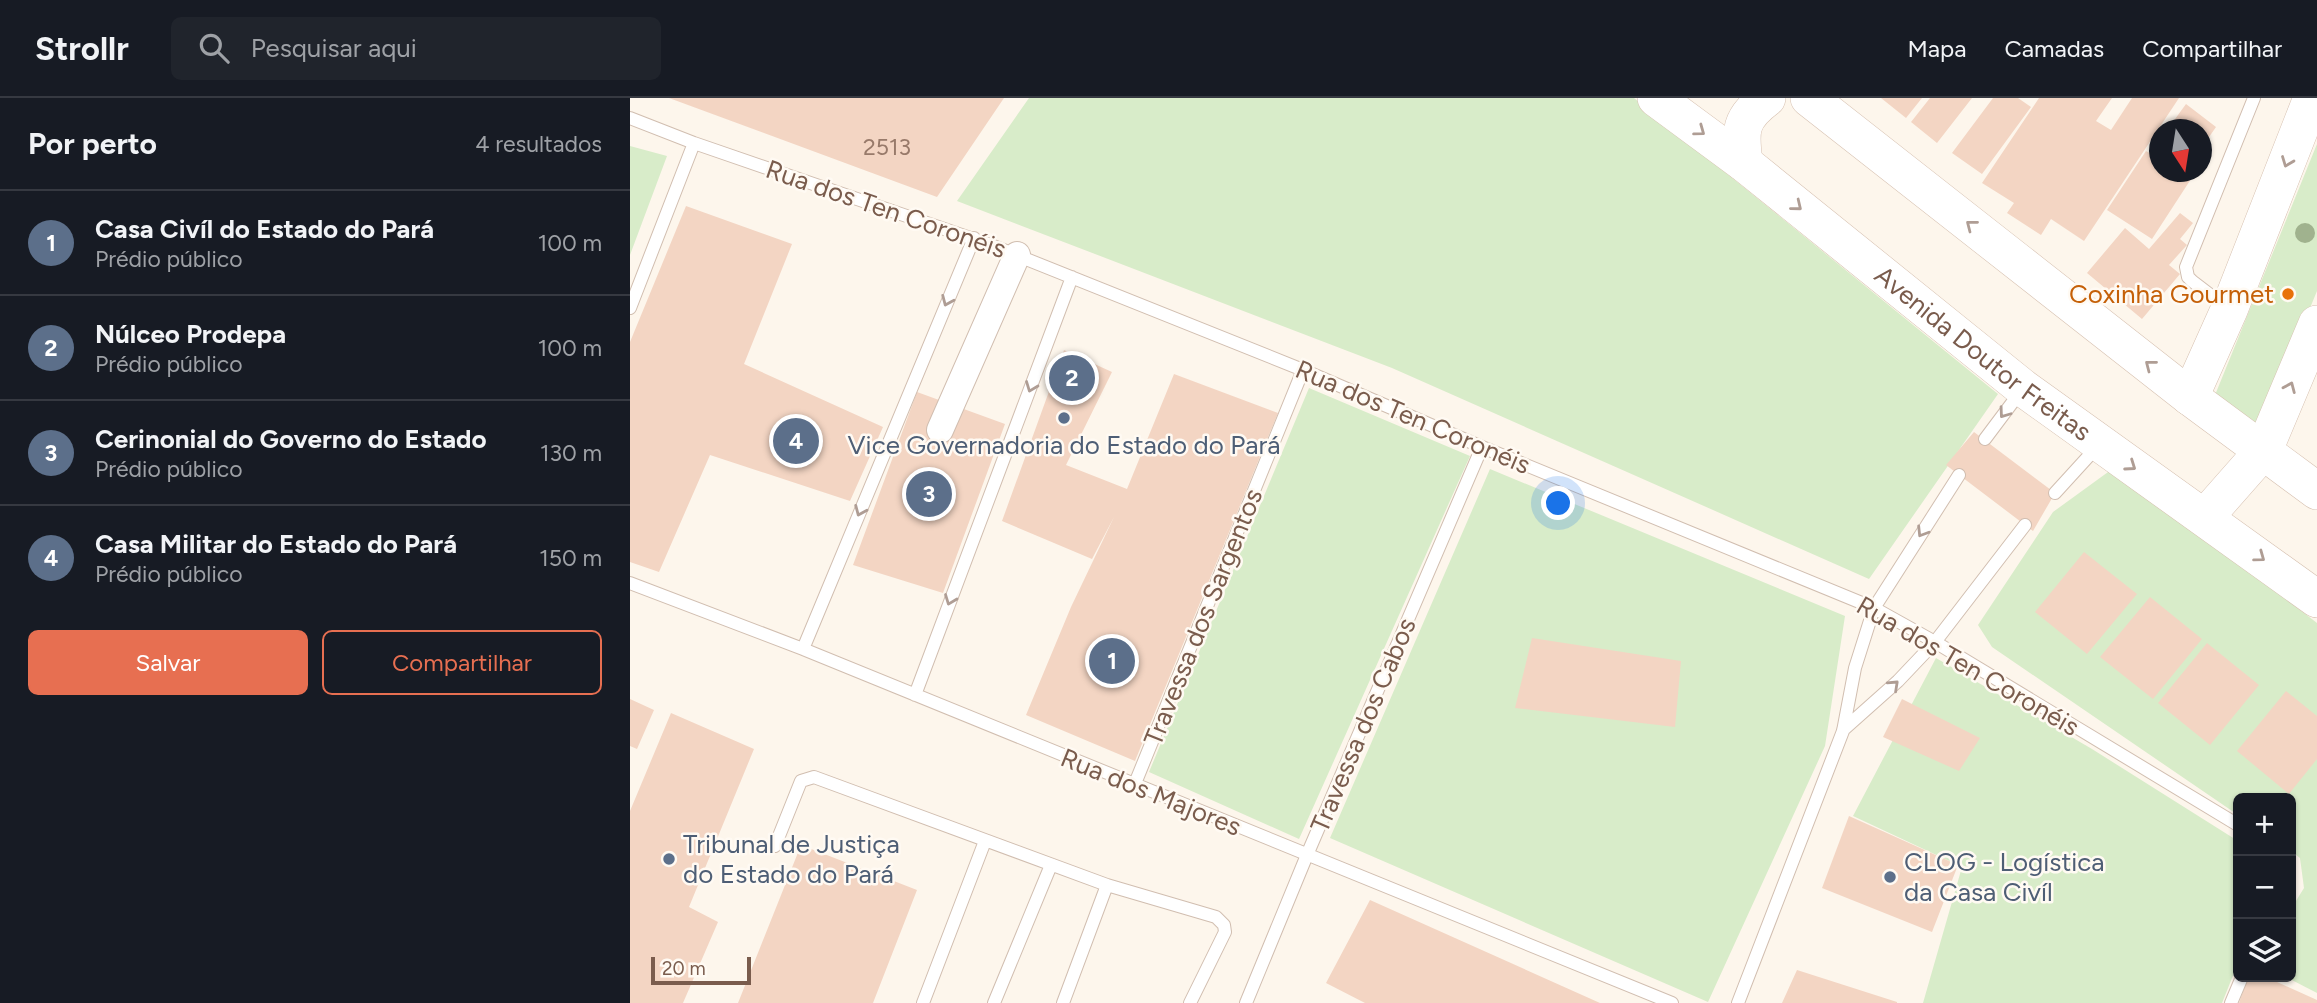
<!DOCTYPE html>
<html lang="pt">
<meta charset="utf-8">
<style>
body{margin:0;font-family:Figtree,sans-serif;background:#20242c;color:#f1f3f6}
.controls{position:absolute;right:21px;bottom:21px;display:grid;overflow:hidden;border-radius:10px;box-shadow:0 2px 5px #0004}
.controls button{width:63px;height:63px;display:grid;place-items:center;padding:0;border:0;border-bottom:2px solid #363941;background:#171b24;color:#f1f3f6;font:35px sans-serif}
.compass{position:absolute;left:1519px;top:21px;width:63px;height:63px;border-radius:50%;background:#171b24;box-shadow:0 2px 5px #0004;rotate:168deg}
.scale{position:absolute;left:21px;bottom:18px;width:100px;box-sizing:border-box;padding-left:7px;border:4px solid #7a5c4d;border-top:0;font-size:19px;line-height:24px;white-space:nowrap;color:#7a5c4d;-webkit-text-stroke:5px #fffaf3;paint-order:stroke}
.you{position:absolute;left:929px;top:406px;width:24px;height:24px;margin:-18px;border:5px solid #fff;border-radius:50%;background:#1a73e8;box-shadow:0 0 0 10px #1a73e833}
.badge{display:grid;place-items:center;width:46px;height:46px;border-radius:50%;background:#e76f51;color:#fff;font-size:23px;font-weight:700}
.pin{position:absolute;translate:-50% -50%;border:4px solid #fff;box-shadow:0 2px 7px #0006}
.list{margin:0;padding:0;list-style:none}
h2{display:flex;justify-content:space-between;align-items:center;height:91px;margin:0;padding:0 28px;font-size:30px}
h2 small{font-size:23px;font-weight:400;color:#9ea1a6}
.list li{display:grid;grid-template-columns:46px 1fr auto;gap:21px;align-items:center;box-sizing:border-box;height:105px;padding:0 28px;border-top:2px solid #363941}
.list b{display:block;font-size:26px;white-space:nowrap}
.list p{margin:0;font-size:23px;white-space:nowrap;color:#9ea1a6}
.list em{font-size:23px;font-style:normal;color:#9ea1a6}
.actions{display:flex;gap:14px;padding:21px 28px}
.actions a{flex:1;padding:16px 0;border:2px solid #e76f51;border-radius:10px;text-align:center;font-size:24px;color:#e76f51}
.actions .main{background:#e76f51;color:#fff}
.icon{flex:none;width:38px;height:38px;fill:none;stroke:currentColor;stroke-width:2;stroke-linecap:round;stroke-linejoin:round}
.map{position:relative;flex:none;width:1687px;height:905px;overflow:hidden}
header{display:flex;align-items:center;gap:42px;box-sizing:border-box;height:98px;padding:0 35px;background:#171b24;border-bottom:2px solid #363941}
header strong{font-size:33px}
nav{display:flex;gap:38px;margin-inline-start:auto;font-size:24px}
.search{width:490px;height:63px;background:#20242c;display:flex;align-items:center;gap:18px;box-sizing:border-box;padding:0 24px;border-radius:10px;color:#9ea1a6;font-size:26px}
main{display:flex}
aside{flex:1;background:#171b24}
.map>svg:first-child{display:block}
.green{fill:#d8ecc9}
.building{fill:#f3d5c3}
.lines{fill:none;stroke-linecap:round;stroke-linejoin:round}
.lane-casing{stroke:#d1beb0;stroke-width:14}
.street-casing{stroke:#d1beb0;stroke-width:28}
.secondary-casing{stroke:#d6c0b0;stroke-width:38}
.lane{stroke:#fff;stroke-width:12}
.street{stroke:#fff;stroke-width:26}
.secondary{stroke:#fff;stroke-width:37}
.tree{fill:#a0b28e}
.oneway{stroke:#af9d94}
.food-dot{fill:#e8710a;stroke:#fffaf3;stroke-width:2.5}
.service-dot{fill:#5c6f8a;stroke:#fffaf3;stroke-width:2.5}
.labels{text-anchor:middle;stroke-width:5;stroke-linejoin:round;paint-order:stroke}
.number-label{font-size:23px;fill:#987a6a}
.street-label{font-size:26px;fill:#7a5c4d;stroke:#fffaf3}
.food-label{font-size:26px;fill:#c56008;stroke:#fffaf3;text-anchor:end}
.service-label{font-size:26px;fill:#4e5e75;stroke:#fffaf3;text-anchor:start}
</style>
<header>
<strong>Strollr</strong>
<div class="search"><svg class="icon" aria-label="search" viewBox="0 0 24 24"><circle cx="10" cy="10" r="6"/><path d="M15 15l6 6"/></svg>Pesquisar aqui</div>
<nav><a>Mapa</a><a>Camadas</a><a>Compartilhar</a></nav>
</header>
<main>
<aside>
<h2>Por perto<small>4 resultados</small></h2>
<ul class="list">
<li><span class="badge" style="background:#5c6f8a">1</span><div><b>Casa Civíl do Estado do Pará</b><p>Prédio público</p></div><em>100 m</em></li>
<li><span class="badge" style="background:#5c6f8a">2</span><div><b>Núlceo Prodepa</b><p>Prédio público</p></div><em>100 m</em></li>
<li><span class="badge" style="background:#5c6f8a">3</span><div><b>Cerinonial do Governo do Estado</b><p>Prédio público</p></div><em>130 m</em></li>
<li><span class="badge" style="background:#5c6f8a">4</span><div><b>Casa Militar do Estado do Pará</b><p>Prédio público</p></div><em>150 m</em></li>
</ul>
<div class="actions"><a class="main">Salvar</a><a>Compartilhar</a></div>
</aside>
<div class="map">
<svg width="1687" height="905" viewBox="0 0 1687 905">
<rect width="100%" height="100%" fill="#fdf6ec"/>
<path class="green" d="M 399,0 L 1004,0 L 1368,296 L 1239,481 L 762,270 L 327,103 Z
M 1687,46 L 1687,193 L 1629,334 L 1583,302 Z
M 0,48 L 37,58 L 0,157 Z
M 679,290 L 840,358 L 669,741 L 519,674 Z
M 1485,369 L 1687,525 L 1687,895 L 1656,879 L 1661,879 L 1661,811 L 1674,790 L 1670,760 L 1661,753 L 1661,700 L 1608,700 L 1608,717 L 1362,549 L 1348,527 L 1423,414 Z
M 860,371 L 1215,518 L 1195,648 L 1078,904 L 700,740 Z
M 1306,560 L 1462,651 L 1608,743 L 1608,865 L 1592,905 L 1293,905 L 1332,769 L 1223,718 Z"/>
<path class="building" d="M 39,0 L 374,0 L 307,99 Z
M 1251,0 L 1292,0 L 1276,20 Z
M 1300,0 L 1342,0 L 1307,45 L 1281,24 Z
M 1363,0 L 1388,0 L 1401,9 L 1352,76 L 1322,55 Z
M 1409,0 L 1482,0 L 1466,23 L 1481,32 L 1502,0 L 1549,0 L 1454,143 L 1421,121 L 1411,137 L 1377,115 L 1384,105 L 1352,85 Z
M 1556,6 L 1586,29 L 1572,49 L 1572,32 L 1537,32 Z
M 1516,53 L 1530,61 L 1530,74 L 1550,74 L 1561,81 L 1522,141 L 1477,112 Z
M 56,108 L 162,146 L 114,266 L 253,329 L 220,403 L 80,357 L 29,474 L 0,464 L 0,244 Z
M 1550,115 L 1563,125 L 1550,141 L 1557,147 L 1539,167 L 1550,176 L 1512,221 L 1457,175 L 1495,130 L 1519,151 Z
M 434,252 L 482,274 L 436,367 L 497,391 L 544,276 L 648,315 L 505,663 L 396,617 L 441,509 L 484,419 L 462,461 L 372,423 Z
M 287,294 L 375,326 L 313,495 L 223,467 Z
M 1344,334 L 1425,395 L 1403,433 L 1316,367 Z
M 1454,454 L 1507,496 L 1457,556 L 1405,514 Z
M 1520,499 L 1572,541 L 1523,601 L 1470,559 Z
M 902,540 L 1051,563 L 1045,629 L 885,610 Z
M 1577,545 L 1629,587 L 1580,647 L 1528,605 Z
M 1656,593 L 1687,618 L 1687,661 L 1659,696 L 1607,653 Z
M 0,601 L 24,612 L 7,651 L 0,648 Z
M 1272,601 L 1350,640 L 1329,673 L 1253,639 Z
M 41,615 L 124,651 L 59,809 L 88,824 L 53,905 L 0,905 L 0,713 Z
M 1219,718 L 1328,767 L 1302,834 L 1192,790 Z
M 171,747 L 287,792 L 243,905 L 108,905 Z
M 740,802 L 970,905 L 735,905 L 696,885 Z
M 1167,872 L 1267,904 L 1267,905 L 1152,905 Z
M 1618,879 L 1636,879 L 1687,902 L 1687,905 L 1609,905 Z"/>
<g class="lines">
<defs>
<path id="lane" d="M 0,20 L 64,45 L 361,147 L 673,272 L 852,349 L 1244,510 L 1305,544 L 1608,727
M 1596,209 L 1562,183 L 1558,179 L 1556,169 L 1624,0
M 0,210 L 64,45
M 1355,341 L 1391,293
M 1425,395 L 1467,349
M 0,485 L 173,551 L 1042,905
M 173,551 L 344,140
M 285,597 L 442,179
M 1213,632 L 1268,583 L 1305,544 L 1395,427
M 504,688 L 673,272
M 145,748 L 171,683 L 184,679 L 477,787 L 433,905
M 477,787 L 586,819 L 594,827 L 595,834 L 560,905
M 293,905 L 355,743
M 364,905 L 421,767
M 616,905 L 677,757 L 852,349
M 1108,905 L 1213,633 L 1225,570 L 1244,510 L 1329,377
M 1601,905 L 1612,879"/>
<path id="street" d="M 310,332 L 387,157"/>
<g id="secondary">
<path id="s1" d="M 1026,0 L 1114,65 L 1393,290 L 1687,501"/>
<path d="M 1179,0 L 1560,299 L 1687,393"/>
<path d="M 1114,65 C 1110,33 1109,21 1137,0"/>
<path d="M 1560,299 L 1599,212 L 1682,0"/>
<path d="M 1575,419 L 1634,352 L 1687,226"/>
</g>
</defs>
<use href="#lane" class="lane-casing"/>
<use href="#street" class="street-casing"/>
<use href="#secondary" class="secondary-casing"/>
<use href="#lane" class="lane"/>
<use href="#street" class="street"/>
<use href="#secondary" class="secondary"/>
</g>
<circle class="tree" cx="1675" cy="135" r="10"/>
<defs><path id="oneway-chevron" d="M-2-3.5L2.5 0L-2 3.5" fill="none" stroke-width="1.6" stroke-linecap="round" stroke-linejoin="round" transform="scale(1.75)"/></defs>
<g class="oneway">
<use href="#oneway-chevron" transform="translate(1070 33) rotate(36)"/>
<use href="#oneway-chevron" transform="translate(1657 64) rotate(111)"/>
<use href="#oneway-chevron" transform="translate(1167 108) rotate(39)"/>
<use href="#oneway-chevron" transform="translate(1341 127) rotate(-142)"/>
<use href="#oneway-chevron" transform="translate(317 203) rotate(113)"/>
<use href="#oneway-chevron" transform="translate(1520 267) rotate(-142)"/>
<use href="#oneway-chevron" transform="translate(401 289) rotate(111)"/>
<use href="#oneway-chevron" transform="translate(1660 289) rotate(-67)"/>
<use href="#oneway-chevron" transform="translate(1374 315) rotate(126)"/>
<use href="#oneway-chevron" transform="translate(1501 368) rotate(35)"/>
<use href="#oneway-chevron" transform="translate(230 413) rotate(113)"/>
<use href="#oneway-chevron" transform="translate(1292 434) rotate(122)"/>
<use href="#oneway-chevron" transform="translate(1630 459) rotate(36)"/>
<use href="#oneway-chevron" transform="translate(320 502) rotate(111)"/>
<use href="#oneway-chevron" transform="translate(1264 587) rotate(-43)"/>
</g>
<circle class="food-dot" cx="1658" cy="196" r="7"/>
<g class="service-dot">
<circle cx="434" cy="320" r="7"/>
<circle cx="39" cy="761" r="7"/>
<circle cx="1260" cy="779" r="7"/>
</g>
<g class="labels">
<g class="number-label">
<text x="257" y="57">2513</text>
</g>
<g class="street-label">
<text transform="translate(256 111) rotate(19)" y="9">Rua dos Ten Coronéis</text>
<text dy="9" stroke="none"><textPath href="#s1" startOffset="415">Avenida Doutor Freitas</textPath></text>
<text transform="translate(783 319) rotate(23)" y="9">Rua dos Ten Coronéis</text>
<text transform="translate(573 519) rotate(-68)" y="9">Travessa dos Sargentos</text>
<text transform="translate(1338 568) rotate(30)" y="9">Rua dos Ten Coronéis</text>
<text transform="translate(733 627) rotate(-67)" y="9">Travessa dos Cabos</text>
<text transform="translate(521 694) rotate(22)" y="9">Rua dos Majores</text>
</g>
<g class="food-label">
<text x="1644" y="205">Coxinha Gourmet</text>
</g>
<g class="service-label">
<text x="434" y="356" text-anchor="middle">Vice Governadoria do Estado do Pará</text>
<text x="53" y="755">Tribunal de Justiça<tspan x="53" dy="30">do Estado do Pará</tspan></text>
<text x="1274" y="773">CLOG - Logística<tspan x="1274" dy="30">da Casa Civíl</tspan></text>
</g>
</g>
</svg>
<div class="controls">
<button>+</button>
<button>−</button>
<button><svg class="icon" aria-label="layers" viewBox="0 0 24 24"><path d="M12 4l9 5-9 5-9-5zM3 14l9 5 9-5"/></svg></button>
</div>
<svg class="compass" viewBox="-18 -18 36 36"><path d="M0-13l5 13h-10z" fill="#e53935"/><path d="M0 13l5-13h-10z" fill="#9ea1a6"/></svg>
<div class="scale">20 m</div>
<div class="you"></div>
<div class="pin badge" style="left:482px;top:563px;background:#5c6f8a">1</div>
<div class="pin badge" style="left:442px;top:280px;background:#5c6f8a">2</div>
<div class="pin badge" style="left:299px;top:396px;background:#5c6f8a">3</div>
<div class="pin badge" style="left:166px;top:343px;background:#5c6f8a">4</div>
</div>
</main>
